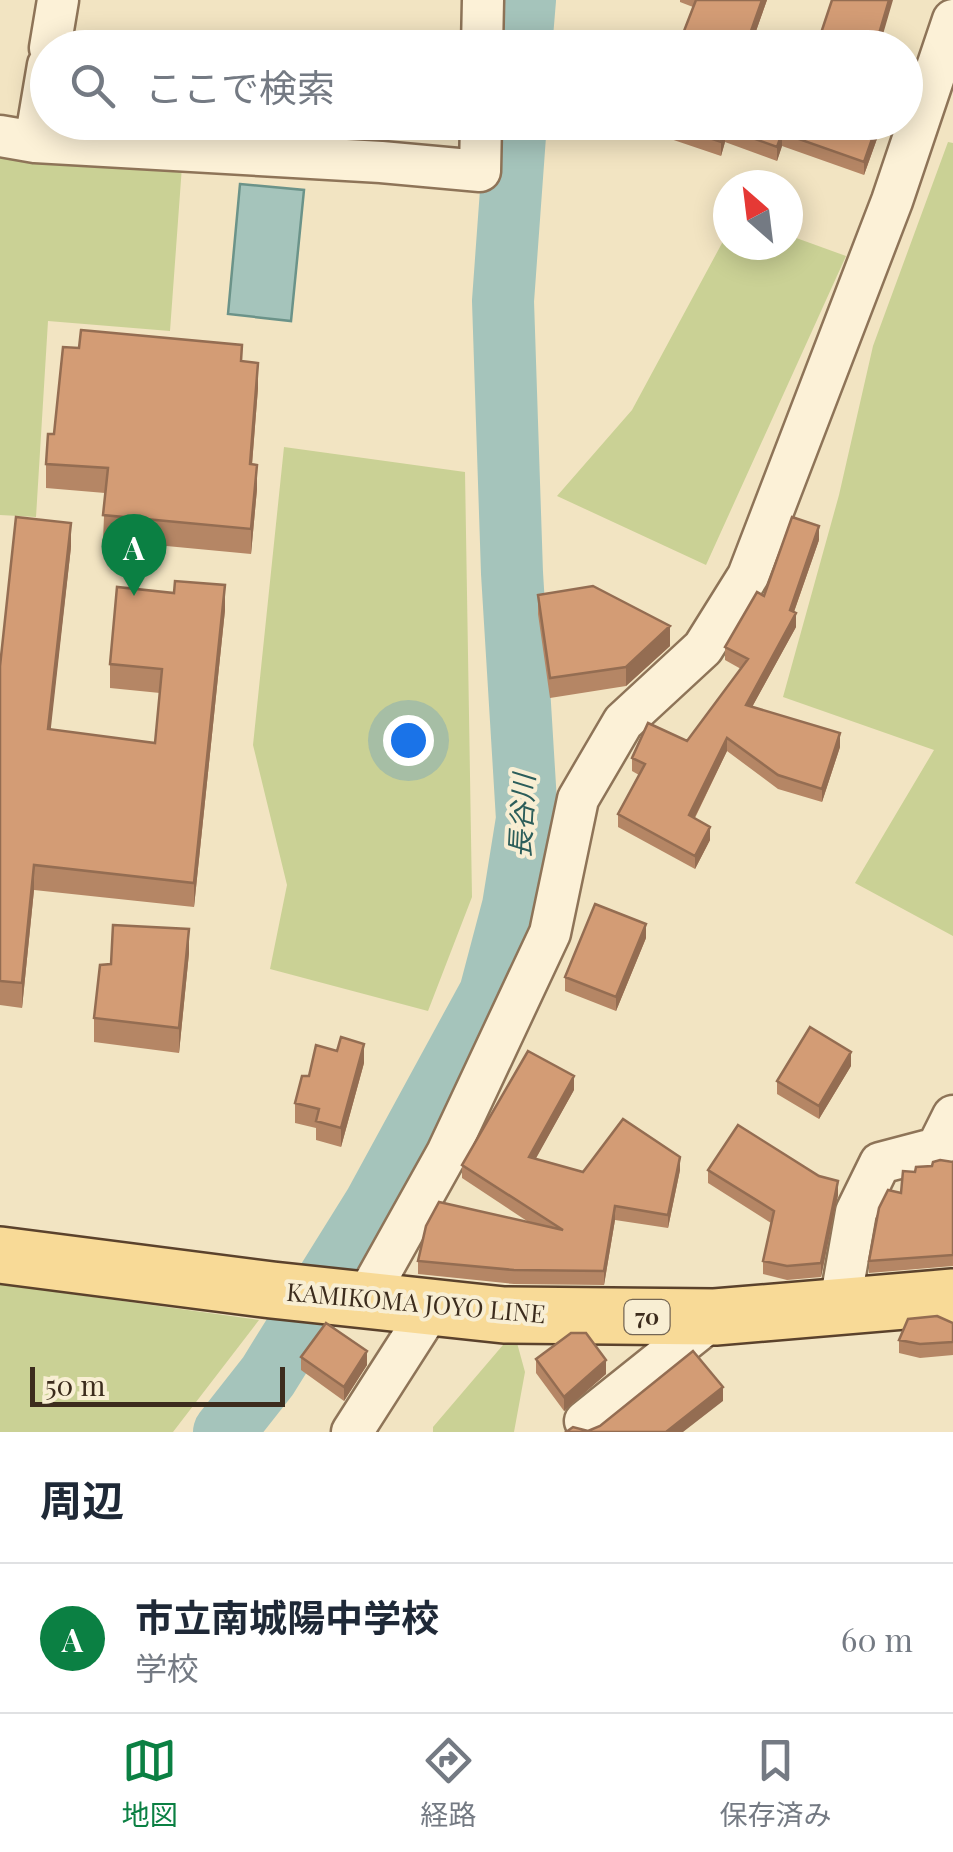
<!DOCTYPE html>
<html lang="ja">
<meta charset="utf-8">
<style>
body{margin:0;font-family:"Playfair Display","Noto Sans JP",serif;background:#f6f6f7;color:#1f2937}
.compass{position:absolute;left:713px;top:170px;width:90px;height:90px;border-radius:50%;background:#fff;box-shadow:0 5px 25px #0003;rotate:332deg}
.scale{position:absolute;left:30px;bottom:25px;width:255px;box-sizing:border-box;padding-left:10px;border:5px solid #3c2c1d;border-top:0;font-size:28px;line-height:35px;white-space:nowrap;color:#3c2c1d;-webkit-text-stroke:8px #f8eed3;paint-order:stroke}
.you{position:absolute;left:408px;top:740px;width:35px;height:35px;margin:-25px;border:8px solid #fff;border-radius:50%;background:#1a73e8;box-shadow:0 0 0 15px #1a73e833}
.badge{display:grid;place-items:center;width:65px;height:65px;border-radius:50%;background:#0b8043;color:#fff;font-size:32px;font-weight:700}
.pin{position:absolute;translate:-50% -82px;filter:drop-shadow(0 2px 5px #0008)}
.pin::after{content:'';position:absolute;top:52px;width:35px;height:30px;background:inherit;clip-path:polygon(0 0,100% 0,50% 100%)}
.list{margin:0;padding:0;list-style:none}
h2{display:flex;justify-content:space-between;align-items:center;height:130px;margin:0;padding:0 40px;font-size:42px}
h2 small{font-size:32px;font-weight:400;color:#747a83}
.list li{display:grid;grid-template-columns:65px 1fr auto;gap:30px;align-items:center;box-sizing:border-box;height:150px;padding:0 40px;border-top:2px solid #e0e1e3}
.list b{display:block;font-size:38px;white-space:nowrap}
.list p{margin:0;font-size:32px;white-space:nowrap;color:#747a83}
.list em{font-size:32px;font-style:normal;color:#747a83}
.icon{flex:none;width:55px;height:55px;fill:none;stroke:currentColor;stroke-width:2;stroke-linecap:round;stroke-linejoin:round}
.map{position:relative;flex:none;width:953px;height:1432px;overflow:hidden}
.search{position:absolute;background:#fff;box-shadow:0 5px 25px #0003;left:30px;right:30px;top:30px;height:110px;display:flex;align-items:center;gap:25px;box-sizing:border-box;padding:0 35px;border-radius:55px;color:#747a83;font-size:38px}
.sheet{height:280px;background:#fff}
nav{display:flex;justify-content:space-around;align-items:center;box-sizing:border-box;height:140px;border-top:2px solid #e0e1e3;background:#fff;font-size:28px;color:#747a83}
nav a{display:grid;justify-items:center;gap:5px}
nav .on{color:#0b8043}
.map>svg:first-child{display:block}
.green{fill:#cad195}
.water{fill:#a5c4bb;stroke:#6b9389;stroke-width:2.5}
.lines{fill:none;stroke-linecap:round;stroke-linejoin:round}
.river{stroke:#a5c4bb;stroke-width:62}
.minor-casing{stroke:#8e7458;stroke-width:45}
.primary-casing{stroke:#5b422c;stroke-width:60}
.minor{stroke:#fcf1d7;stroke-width:40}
.primary{stroke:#f8da97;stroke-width:55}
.wall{fill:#b58665}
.shaded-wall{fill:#946d52}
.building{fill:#d39c75;stroke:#946d52;stroke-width:2.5}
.labels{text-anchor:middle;stroke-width:8;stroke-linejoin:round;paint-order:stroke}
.shield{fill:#f8eed3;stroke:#746654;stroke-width:2.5}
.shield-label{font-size:22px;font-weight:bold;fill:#3c2c1d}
.street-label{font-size:25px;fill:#3c2c1d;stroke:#f8eed3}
.water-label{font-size:28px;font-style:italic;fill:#2b5d5a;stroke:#f8eed3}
</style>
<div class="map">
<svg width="953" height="1432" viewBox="0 0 953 1432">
<rect width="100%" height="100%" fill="#f2e4c2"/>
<path class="green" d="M 948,142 L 953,143 L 953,936 L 855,883 L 934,750 L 783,697 L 839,495 L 873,346 Z
M 0,155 L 182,166 L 170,331 L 48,321 L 36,517 L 0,515 Z
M 728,232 L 728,245 L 788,245 L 788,235 L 846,256 L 706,565 L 557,496 L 632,410 Z
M 284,447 L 465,472 L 472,897 L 428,1011 L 270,969 L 287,885 L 253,745 Z
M 0,1284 L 259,1320 L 173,1432 L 0,1432 Z
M 514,1332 L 525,1372 L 514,1432 L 433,1432 L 433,1427 Z"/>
<path class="water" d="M 240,184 L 304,190 L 291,321 L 228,314 Z"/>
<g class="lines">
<path class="river" d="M 521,48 L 525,0
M 224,1432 L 268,1376 L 375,1204 L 490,993 L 513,906 L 527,819 L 512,573 L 503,301 L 516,122"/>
<defs>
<path id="minor" d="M 50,48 L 58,0
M 482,48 L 483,0
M 0,136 L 35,142 L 381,162 L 480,171 L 481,122
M 35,142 L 48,65
M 365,1300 L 447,1153 L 550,933 L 578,799 L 623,722 L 703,648 L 748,576 L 892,201 L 953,20
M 839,1309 L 856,1212 L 880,1163 L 937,1148 L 953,1116
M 585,1421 L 715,1317
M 352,1432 L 432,1307"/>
<path id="primary" d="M 0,1255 L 272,1290 L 504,1315 L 715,1317 L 953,1297"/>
</defs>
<use href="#minor" class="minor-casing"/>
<use href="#primary" class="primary-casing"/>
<use href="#minor" class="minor"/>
<use href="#primary" class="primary"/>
</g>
<path class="wall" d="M 680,0 L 767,0 L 750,48 L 679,44 L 693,7 L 680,2 Z
M 641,122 L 878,122 L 878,136 L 864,175 L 782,146 L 777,161 L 725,142 L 721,156 L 641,129 Z
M 242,362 L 258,388 L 252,465 L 257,489 L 251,554 L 103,540 L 105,493 L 46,488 L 46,464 L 54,434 Z
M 819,540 L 794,612 L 796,627 L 752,707 L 840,747 L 822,802 L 778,789 L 727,751 L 695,818 L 710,840 L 695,869 L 618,827 L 618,814 L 639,775 L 632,771 L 632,758 L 687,741 L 741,669 L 725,660 L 725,647 L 764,596 Z
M 71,547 L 50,729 L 155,743 L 160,693 L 110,688 L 110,664 L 225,610 L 194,907 L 34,890 L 22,1008 L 0,1005 L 0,666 Z
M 538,595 L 670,646 L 626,686 L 550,698 L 538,614 Z
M 646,938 L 616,1011 L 565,991 L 565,977 Z
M 189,953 L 179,1053 L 94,1042 L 94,1018 L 111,964 Z
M 364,1063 L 341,1147 L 316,1140 L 316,1128 L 295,1123 L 295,1103 L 309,1076 Z
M 851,1066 L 819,1119 L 777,1094 L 777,1081 Z
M 574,1090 L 535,1159 L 583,1172 L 680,1170 L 668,1228 L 615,1220 L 604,1285 L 514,1284 L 418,1274 L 418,1261 L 530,1223 L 462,1178 L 462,1165 Z
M 953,1162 L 953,1266 L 869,1273 L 869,1261 L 901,1193 L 915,1172 L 932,1166 Z
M 708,1170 L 838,1195 L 821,1277 L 787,1280 L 763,1274 L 763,1261 L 771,1223 L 708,1183 Z
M 953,1323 L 953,1355 L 920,1358 L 899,1353 L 899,1340 Z
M 301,1357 L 367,1365 L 344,1401 L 301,1370 Z
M 536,1359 L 606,1374 L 564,1411 L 536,1373 Z"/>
<path class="shaded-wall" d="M 762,0 L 767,0 L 750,48 L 745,48 Z
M 889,0 L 893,0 L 879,48 L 876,44 Z
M 878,122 L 878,136 L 864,175 L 864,162 Z
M 725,128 L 725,142 L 721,156 L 721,142 Z
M 782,133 L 782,146 L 777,161 L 777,147 Z
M 258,363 L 258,388 L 250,489 L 250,464 Z
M 257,465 L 257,489 L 251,554 L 251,529 Z
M 71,523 L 71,547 L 48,754 L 48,729 Z
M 819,526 L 819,540 L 790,623 L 790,610 Z
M 225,585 L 225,610 L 194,907 L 194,883 Z
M 796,613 L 796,627 L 746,718 L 746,705 Z
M 670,626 L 670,646 L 626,686 L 626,667 Z
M 840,733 L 840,747 L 822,802 L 822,789 Z
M 727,738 L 727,751 L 689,829 L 689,815 Z
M 710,827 L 710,840 L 695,869 L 695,856 Z
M 34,865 L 34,890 L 22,1008 L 22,983 Z
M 646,924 L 646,938 L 616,1011 L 616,997 Z
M 189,929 L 189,953 L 179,1053 L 179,1028 Z
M 364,1044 L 364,1063 L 341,1147 L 341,1128 Z
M 851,1052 L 851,1066 L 819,1119 L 819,1106 Z
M 574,1076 L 574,1090 L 529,1171 L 529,1157 Z
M 680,1157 L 680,1170 L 668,1228 L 668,1215 Z
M 838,1181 L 838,1195 L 821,1277 L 821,1263 Z
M 615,1206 L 615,1220 L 604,1285 L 604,1271 Z
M 367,1351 L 367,1365 L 344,1401 L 344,1387 Z
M 606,1360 L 606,1374 L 564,1411 L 564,1397 Z
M 723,1387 L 723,1401 L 683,1432 L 666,1432 Z"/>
<path class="building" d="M 696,0 L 762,0 L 745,48 L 667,48 L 670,41 L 679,44 Z
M 832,0 L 889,0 L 876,44 L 883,48 L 816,48 Z
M 662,122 L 878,122 L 864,162 L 782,133 L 777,147 L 725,128 L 721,142 Z
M 81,330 L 242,345 L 241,361 L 258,363 L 250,464 L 257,465 L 251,529 L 103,515 L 108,468 L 46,464 L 48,434 L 54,434 L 63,347 L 79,348 Z
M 16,517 L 71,523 L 48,729 L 155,743 L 162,669 L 110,664 L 117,587 L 174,593 L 175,581 L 225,585 L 194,883 L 34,865 L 22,983 L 0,981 L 0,666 Z
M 792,517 L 819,526 L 790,610 L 796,613 L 746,705 L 840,733 L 822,789 L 778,775 L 727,738 L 689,815 L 710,827 L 695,856 L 618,814 L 645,764 L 632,758 L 648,723 L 687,741 L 748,659 L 725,647 L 757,592 L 764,596 Z
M 593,586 L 670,626 L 626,667 L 550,678 L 538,595 Z
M 595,904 L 646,924 L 616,997 L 565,977 Z
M 113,925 L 189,929 L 179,1028 L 94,1018 L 100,965 L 111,964 Z
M 810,1027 L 851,1052 L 819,1106 L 777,1081 Z
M 341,1037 L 364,1044 L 341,1128 L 316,1121 L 319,1109 L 295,1103 L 302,1076 L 309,1076 L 316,1045 L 337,1051 Z
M 528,1051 L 574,1076 L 529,1157 L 583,1172 L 623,1119 L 680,1157 L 668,1215 L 615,1206 L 604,1271 L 514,1270 L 418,1261 L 426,1226 L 439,1202 L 563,1230 L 462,1165 Z
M 738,1125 L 819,1176 L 838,1181 L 821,1263 L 787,1266 L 763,1261 L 774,1211 L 708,1170 Z
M 940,1160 L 953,1162 L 953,1255 L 869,1261 L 879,1208 L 888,1190 L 901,1193 L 903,1171 L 915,1172 L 916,1167 L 932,1166 L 933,1162 Z
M 937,1316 L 953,1323 L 953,1342 L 920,1344 L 899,1340 L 908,1319 Z
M 326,1323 L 367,1351 L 344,1387 L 301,1357 Z
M 571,1333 L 586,1333 L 606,1360 L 564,1397 L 536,1359 Z
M 693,1351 L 723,1387 L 666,1432 L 566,1432 L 573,1427 L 588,1431 L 600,1426 Z"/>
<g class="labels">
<rect class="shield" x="624.5" y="1300" width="45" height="34" rx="8"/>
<g class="shield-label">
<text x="647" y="1325">70</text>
</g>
<g class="street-label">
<text transform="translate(416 1303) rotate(5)" y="9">KAMIKOMA JOYO LINE</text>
</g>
<g class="water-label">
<text transform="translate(522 816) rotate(-87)" y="10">長谷川</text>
</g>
</g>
</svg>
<svg class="compass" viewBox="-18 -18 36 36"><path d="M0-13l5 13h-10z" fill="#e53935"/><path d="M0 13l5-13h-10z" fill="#747a83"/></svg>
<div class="scale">50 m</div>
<div class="you"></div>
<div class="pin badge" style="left:134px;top:596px">A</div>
<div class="search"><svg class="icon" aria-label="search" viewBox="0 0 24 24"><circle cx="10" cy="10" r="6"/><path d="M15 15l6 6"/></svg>ここで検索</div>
</div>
<section class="sheet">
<h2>周辺<small></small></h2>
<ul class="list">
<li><span class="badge">A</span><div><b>市立南城陽中学校</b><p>学校</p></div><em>60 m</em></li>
</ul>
</section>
<nav>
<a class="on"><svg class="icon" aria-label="map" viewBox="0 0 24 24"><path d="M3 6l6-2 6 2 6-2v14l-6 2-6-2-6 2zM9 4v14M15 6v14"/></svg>地図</a>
<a><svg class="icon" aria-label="directions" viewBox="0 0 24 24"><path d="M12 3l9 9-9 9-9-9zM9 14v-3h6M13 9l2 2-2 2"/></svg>経路</a>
<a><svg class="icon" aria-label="saved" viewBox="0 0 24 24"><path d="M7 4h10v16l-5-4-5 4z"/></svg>保存済み</a>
</nav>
